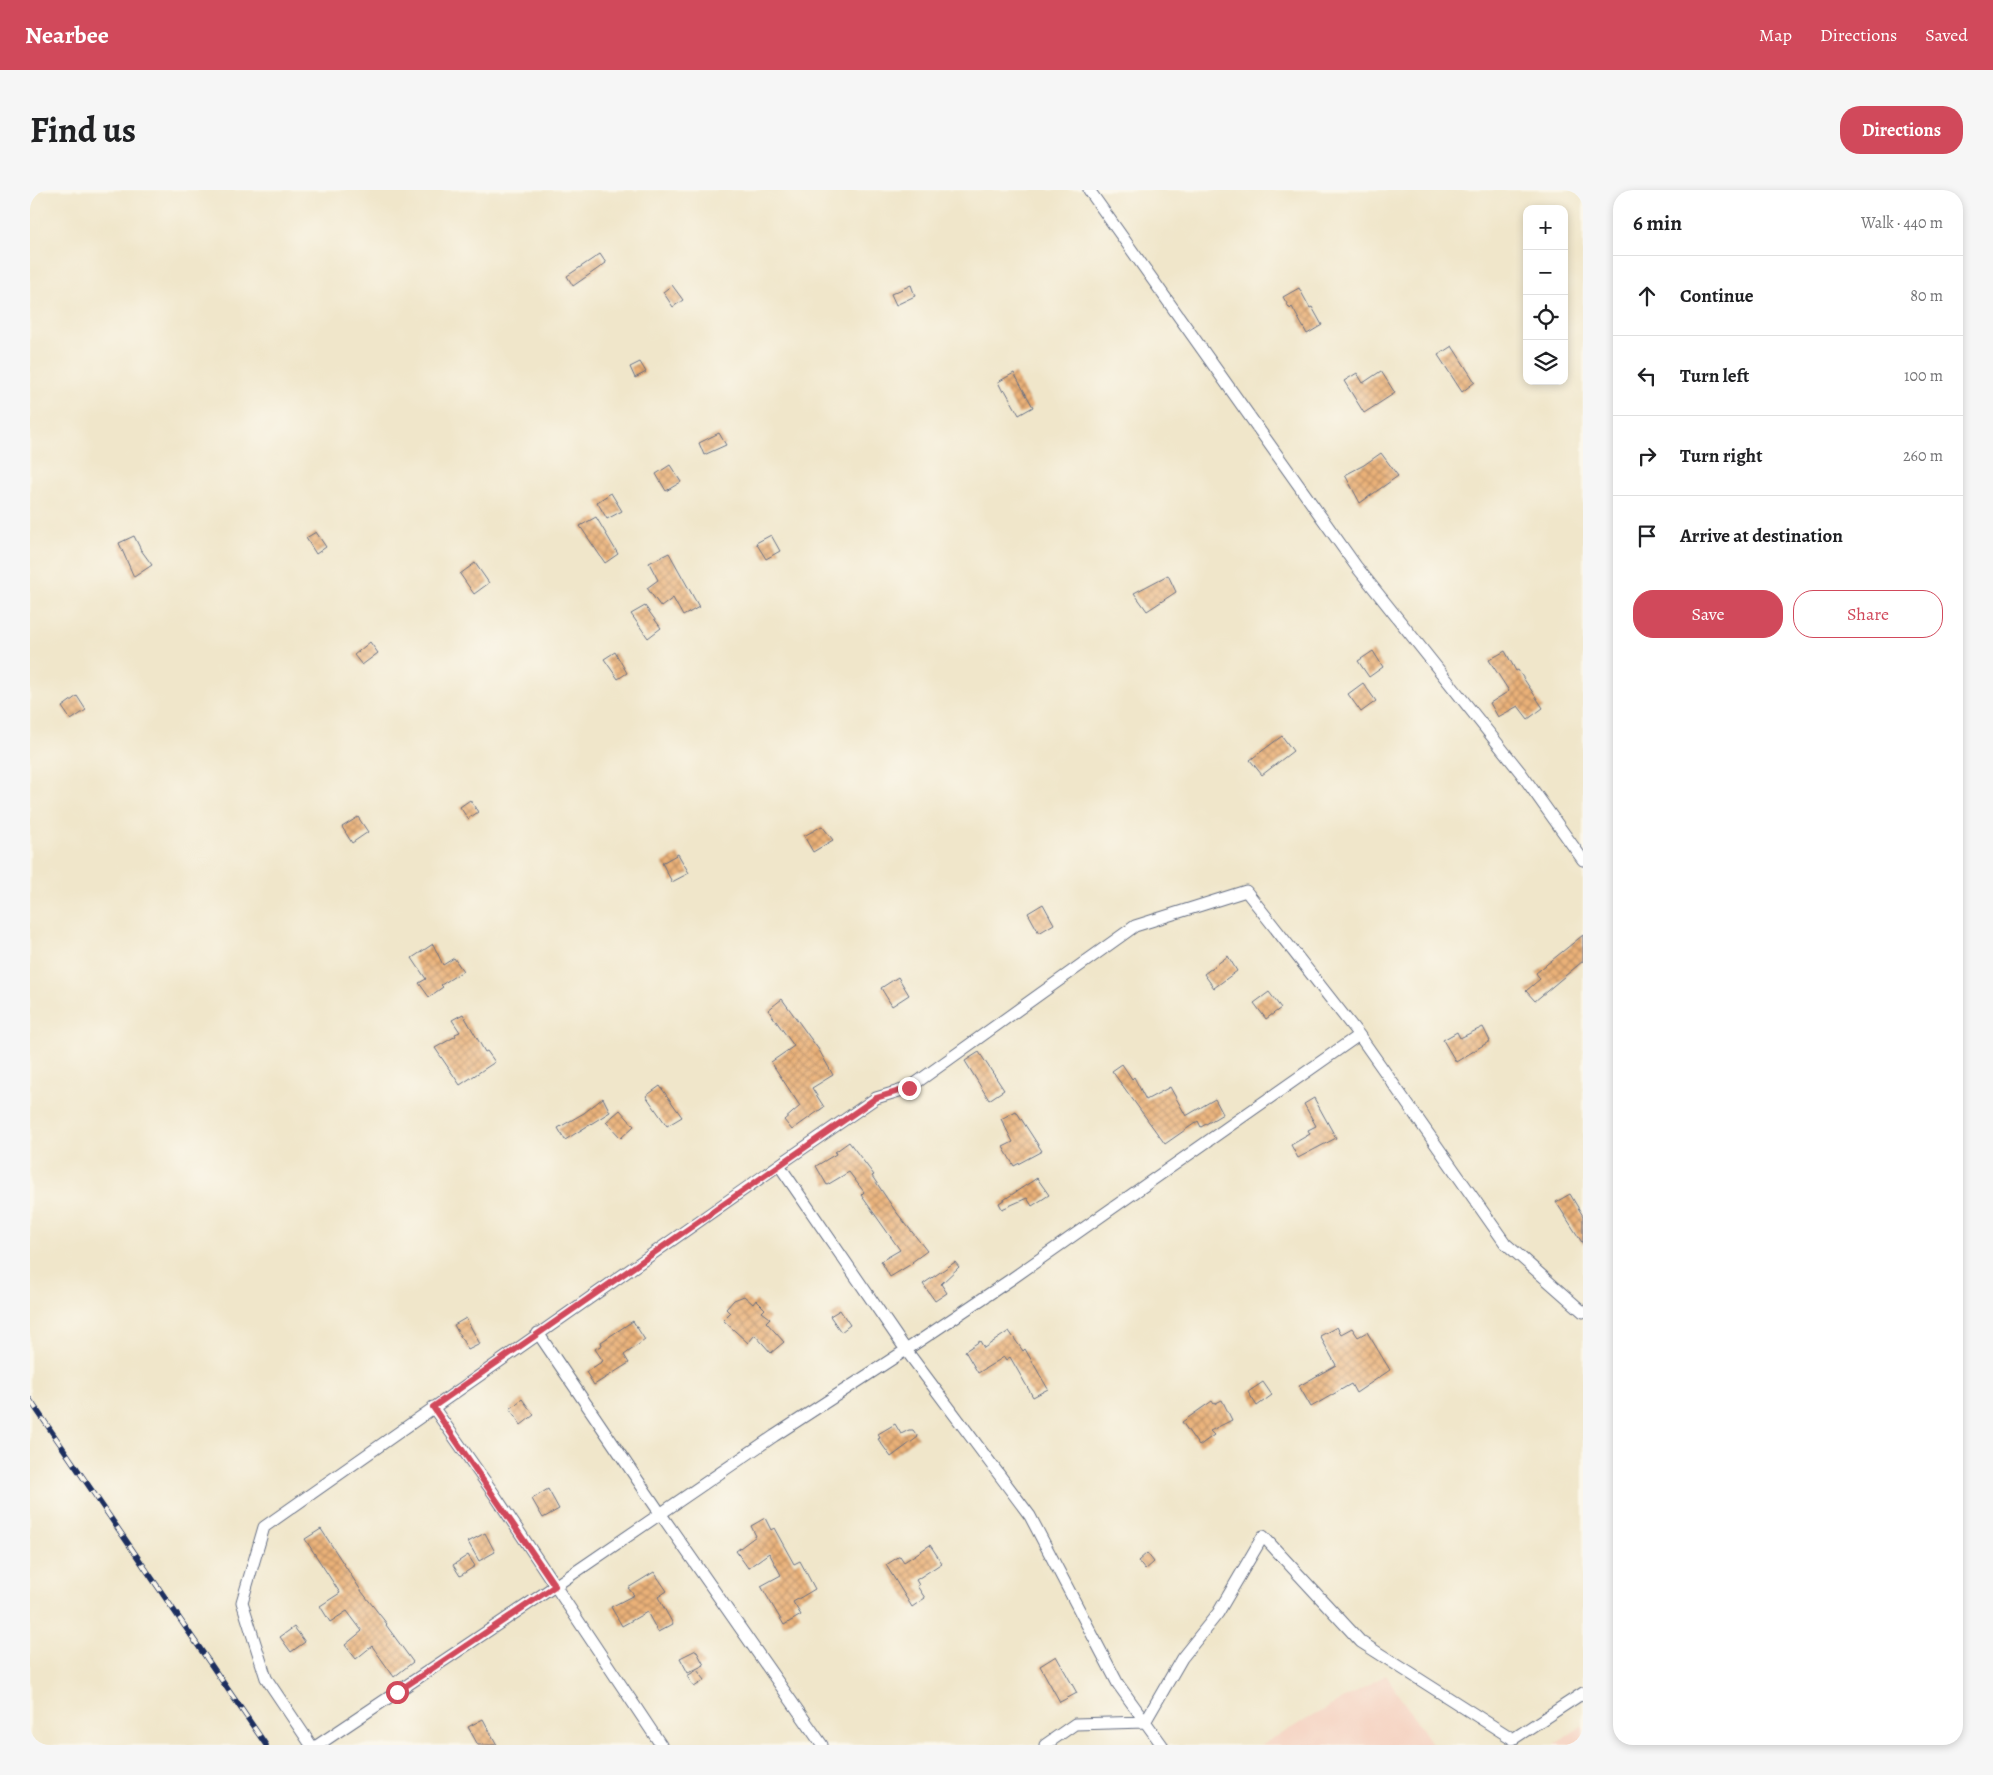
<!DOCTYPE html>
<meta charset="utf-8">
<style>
body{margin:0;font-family:Alegreya,serif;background:#f6f6f6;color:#202124}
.controls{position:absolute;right:15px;top:15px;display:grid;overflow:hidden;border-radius:10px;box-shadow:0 2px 8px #0003}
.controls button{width:45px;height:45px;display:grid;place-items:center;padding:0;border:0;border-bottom:1px solid #e0e0e0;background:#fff;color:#202124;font:25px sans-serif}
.stop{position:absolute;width:15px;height:15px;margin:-11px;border:4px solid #d1495b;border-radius:50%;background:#fff}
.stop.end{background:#d1495b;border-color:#fff;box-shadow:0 1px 5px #0008}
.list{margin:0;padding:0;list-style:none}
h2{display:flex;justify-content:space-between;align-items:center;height:65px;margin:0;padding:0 20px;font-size:21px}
h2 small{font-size:16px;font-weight:400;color:#757577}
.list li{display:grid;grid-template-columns:32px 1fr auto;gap:15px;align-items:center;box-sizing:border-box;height:80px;padding:0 20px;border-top:1px solid #e0e0e0}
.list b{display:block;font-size:19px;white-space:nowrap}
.list em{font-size:16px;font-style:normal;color:#757577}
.actions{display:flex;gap:10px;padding:15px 20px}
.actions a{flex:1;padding:11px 0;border:1px solid #d1495b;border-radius:20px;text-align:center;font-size:18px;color:#d1495b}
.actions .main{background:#d1495b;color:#fff}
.icon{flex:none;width:28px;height:28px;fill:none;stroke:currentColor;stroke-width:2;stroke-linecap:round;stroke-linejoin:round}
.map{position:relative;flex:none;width:1553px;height:1555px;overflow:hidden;border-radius:20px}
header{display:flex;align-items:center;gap:30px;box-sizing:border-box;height:70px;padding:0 25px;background:#d1495b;color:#fff}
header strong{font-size:24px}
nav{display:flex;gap:28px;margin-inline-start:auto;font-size:18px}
.intro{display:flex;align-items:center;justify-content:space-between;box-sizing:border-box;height:120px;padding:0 30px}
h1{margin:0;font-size:35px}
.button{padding:12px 22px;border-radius:20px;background:#d1495b;color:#fff;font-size:18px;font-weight:700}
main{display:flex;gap:30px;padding:0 30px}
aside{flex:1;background:#fff;border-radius:20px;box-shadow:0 2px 8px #0003}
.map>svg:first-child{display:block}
.built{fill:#f5d3c2}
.building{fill:url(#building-cross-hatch)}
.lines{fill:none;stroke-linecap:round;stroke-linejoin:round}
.minor-casing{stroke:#666f84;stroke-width:13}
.minor{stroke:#fff;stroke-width:11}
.rail-casing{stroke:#1b2f5e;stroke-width:5.5}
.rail{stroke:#fbf7ec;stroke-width:4;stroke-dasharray:11;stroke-linecap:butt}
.route{stroke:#d1495b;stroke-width:6}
</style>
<header>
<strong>Nearbee</strong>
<nav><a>Map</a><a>Directions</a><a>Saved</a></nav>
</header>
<div class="intro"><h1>Find us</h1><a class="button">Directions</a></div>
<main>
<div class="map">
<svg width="1553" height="1555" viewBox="0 0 1553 1555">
<defs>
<pattern id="building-cross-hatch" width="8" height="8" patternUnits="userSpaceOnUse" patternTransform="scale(1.25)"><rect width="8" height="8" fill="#eab178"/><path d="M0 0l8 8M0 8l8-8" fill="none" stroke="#bd9066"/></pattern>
</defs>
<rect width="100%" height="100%" fill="#fbf7ec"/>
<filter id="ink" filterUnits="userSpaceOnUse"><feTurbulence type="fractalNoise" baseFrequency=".02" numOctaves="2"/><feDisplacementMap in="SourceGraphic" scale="10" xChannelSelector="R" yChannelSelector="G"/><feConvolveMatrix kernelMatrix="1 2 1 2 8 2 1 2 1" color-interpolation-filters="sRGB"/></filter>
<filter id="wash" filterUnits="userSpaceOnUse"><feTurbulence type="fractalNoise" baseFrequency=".0096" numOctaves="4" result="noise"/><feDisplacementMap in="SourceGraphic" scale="20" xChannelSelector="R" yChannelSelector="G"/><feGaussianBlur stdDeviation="1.12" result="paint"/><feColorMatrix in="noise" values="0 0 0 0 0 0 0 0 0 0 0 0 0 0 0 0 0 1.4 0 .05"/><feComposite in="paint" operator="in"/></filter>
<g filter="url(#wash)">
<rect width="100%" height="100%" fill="#f0e6ca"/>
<path class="built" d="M 1356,1485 L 1402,1555 L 1231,1555 Z
M 1553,1535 L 1553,1555 L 1524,1555 Z"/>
<g id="blocks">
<path class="building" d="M 570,64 L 576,73 L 543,96 L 537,86 Z
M 642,95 L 653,110 L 643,117 L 633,102 Z
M 881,95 L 885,106 L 866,115 L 861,104 Z
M 1269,98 L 1280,118 L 1282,117 L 1292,135 L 1277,144 L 1262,117 L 1260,119 L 1253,107 Z
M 1422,156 L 1445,192 L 1432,202 L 1408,165 Z
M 610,172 L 616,182 L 605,188 L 600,177 Z
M 1351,181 L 1365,203 L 1334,223 L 1314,191 L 1327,183 L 1333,193 Z
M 984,183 L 1003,217 L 989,225 L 975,200 L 973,202 L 968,192 Z
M 689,243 L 696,255 L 674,265 L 669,253 Z
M 1351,263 L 1368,286 L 1330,313 L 1315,285 L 1334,275 Z
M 640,275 L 651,292 L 636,301 L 626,284 Z
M 581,303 L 592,321 L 577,329 L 567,312 Z
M 566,327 L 588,364 L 575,373 L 550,336 Z
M 286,342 L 296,357 L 286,364 L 276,348 Z
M 741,345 L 750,361 L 736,369 L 726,353 Z
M 104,346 L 111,360 L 122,375 L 104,387 L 89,353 Z
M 639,363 L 669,417 L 653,426 L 643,408 L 631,417 L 617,398 L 628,390 L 619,373 Z
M 445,373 L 459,393 L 444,404 L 430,384 Z
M 1138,385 L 1146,402 L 1117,421 L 1104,403 Z
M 615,416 L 631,438 L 618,448 L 601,424 Z
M 340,452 L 348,463 L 332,475 L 324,465 Z
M 1343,461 L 1353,477 L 1339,487 L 1328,471 Z
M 1475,461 L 1486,481 L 1488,480 L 1513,518 L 1498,529 L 1488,516 L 1468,527 L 1460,513 L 1479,501 L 1459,470 Z
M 585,462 L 597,483 L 588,489 L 574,469 Z
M 1333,493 L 1346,511 L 1331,522 L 1318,504 Z
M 47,506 L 56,520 L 41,530 L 32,517 Z
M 1252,546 L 1263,561 L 1232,585 L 1220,570 Z
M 440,610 L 448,622 L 438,629 L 430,617 Z
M 328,627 L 338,642 L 322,653 L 312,637 Z
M 792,636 L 803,650 L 783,662 L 774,646 Z
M 648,664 L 659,683 L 642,692 L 632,673 Z
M 1013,714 L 1024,734 L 1009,743 L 998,723 Z
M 1553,745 L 1553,771 L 1505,811 L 1496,801 L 1510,789 L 1506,783 Z
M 403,754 L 413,775 L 424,768 L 433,781 L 411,795 L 413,797 L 399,807 L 389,793 L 396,789 L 382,768 Z
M 1198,766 L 1207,781 L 1184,798 L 1174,784 Z
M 868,787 L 879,805 L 862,816 L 851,798 Z
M 1239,802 L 1251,818 L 1236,829 L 1224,813 Z
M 752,809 L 789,860 L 803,885 L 782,898 L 794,917 L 762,940 L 754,930 L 770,916 L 741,872 L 764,856 L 738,820 Z
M 433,824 L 455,862 L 457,861 L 465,872 L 430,895 L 405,858 L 426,846 L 425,844 L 430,842 L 422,830 Z
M 1453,837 L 1460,851 L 1426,872 L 1413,850 L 1427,842 L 1430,848 Z
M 949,862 L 974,900 L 959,910 L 935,871 Z
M 1092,874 L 1102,889 L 1104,887 L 1116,910 L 1140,897 L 1156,926 L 1185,909 L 1193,924 L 1171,937 L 1168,931 L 1135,954 L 1082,881 Z
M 630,896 L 652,927 L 637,936 L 616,906 Z
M 573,908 L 580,922 L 535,950 L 528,938 L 554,923 Z
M 1284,908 L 1306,948 L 1268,968 L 1261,955 L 1280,944 L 1278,940 L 1286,936 L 1274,914 Z
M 590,920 L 604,936 L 591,948 L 576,932 Z
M 986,921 L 1012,961 L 984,976 L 973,957 L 983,952 L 971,929 Z
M 819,952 L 844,985 L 842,986 L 864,1019 L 897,1061 L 882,1072 L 883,1073 L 860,1087 L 851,1071 L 870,1060 L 831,1005 L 834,1002 L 819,982 L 797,995 L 786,976 L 806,964 L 805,962 Z
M 1007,988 L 1019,1005 L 1002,1016 L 997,1008 L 972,1019 L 969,1013 Z
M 1540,1004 L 1553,1026 L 1553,1054 L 1526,1012 Z
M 925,1072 L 929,1077 L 911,1094 L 917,1103 L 905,1111 L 893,1094 Z
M 714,1106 L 723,1114 L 726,1110 L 735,1119 L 732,1122 L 740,1128 L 736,1132 L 754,1152 L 741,1163 L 725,1145 L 718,1153 L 693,1130 L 700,1123 L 696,1119 L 704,1110 Z
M 810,1120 L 820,1135 L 811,1142 L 800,1126 Z
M 436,1128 L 450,1154 L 438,1160 L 424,1135 Z
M 603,1131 L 615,1150 L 594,1165 L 599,1173 L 564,1195 L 556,1182 L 573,1171 L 565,1159 L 572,1155 L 571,1152 Z
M 1307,1137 L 1311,1144 L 1322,1138 L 1328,1147 L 1337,1142 L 1360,1180 L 1326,1203 L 1321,1194 L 1281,1217 L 1269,1196 L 1306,1175 L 1290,1146 Z
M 979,1141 L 993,1161 L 995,1159 L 1018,1199 L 1003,1207 L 980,1167 L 976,1170 L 974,1167 L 948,1183 L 935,1161 L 950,1151 L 954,1158 Z
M 1233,1192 L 1242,1205 L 1227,1216 L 1218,1202 Z
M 492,1209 L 504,1225 L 491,1235 L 480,1219 Z
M 1192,1210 L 1202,1230 L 1180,1241 L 1184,1245 L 1169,1256 L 1152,1232 L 1182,1211 L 1184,1214 Z
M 865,1234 L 871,1244 L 879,1240 L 883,1240 L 888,1247 L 861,1267 L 848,1249 L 850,1248 L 848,1244 Z
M 518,1299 L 529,1319 L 513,1328 L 502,1309 Z
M 735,1328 L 741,1340 L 744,1338 L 764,1374 L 770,1371 L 785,1399 L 763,1412 L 771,1425 L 754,1435 L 731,1396 L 751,1385 L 739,1363 L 718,1378 L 706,1361 L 726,1346 L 721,1336 Z
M 291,1339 L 332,1402 L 357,1434 L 356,1435 L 383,1472 L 364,1487 L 342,1456 L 326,1469 L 315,1455 L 332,1441 L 317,1421 L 300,1432 L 290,1416 L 310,1403 L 275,1349 Z
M 455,1343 L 465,1362 L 449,1371 L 438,1352 Z
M 900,1355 L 912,1373 L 886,1390 L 889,1395 L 887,1396 L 895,1408 L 882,1417 L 856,1375 L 870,1366 L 874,1372 Z
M 1117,1363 L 1124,1372 L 1115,1380 L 1108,1371 Z
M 438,1365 L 445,1376 L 430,1386 L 423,1375 Z
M 624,1382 L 637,1401 L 628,1407 L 643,1434 L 628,1442 L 617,1422 L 592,1436 L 581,1417 L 604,1405 L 598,1398 Z
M 264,1437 L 275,1452 L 261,1462 L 250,1447 Z
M 666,1460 L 674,1475 L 658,1483 L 650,1468 Z
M 1026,1466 L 1047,1503 L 1030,1512 L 1010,1476 Z
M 667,1480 L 675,1490 L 664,1497 L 657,1486 Z
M 453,1529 L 467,1555 L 448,1555 L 438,1537 Z"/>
</g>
</g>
<g filter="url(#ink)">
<use href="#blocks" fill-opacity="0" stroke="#666f84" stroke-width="1"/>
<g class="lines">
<defs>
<path id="minor" d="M 1059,0 L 1326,376 L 1491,583 L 1553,670
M 749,975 L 846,908 L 879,898 L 1105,736 L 1216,701 L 1329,845
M 508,1143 L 630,1323 L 792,1555
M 403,1217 L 464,1304 L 631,1555
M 281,1555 L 236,1488 L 212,1412 L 234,1337 L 749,975 L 876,1160 L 1000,1326 L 1088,1494 L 1132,1555
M 288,1555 L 525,1396 L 744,1246 L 876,1160 L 980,1090 L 1329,845 L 1475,1053 L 1553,1122
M 1015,1555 L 1045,1534 L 1115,1532 L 1152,1468 L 1188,1423 L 1233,1346 L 1331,1452 L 1483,1549 L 1553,1503"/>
</defs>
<use href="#minor" class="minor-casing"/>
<use href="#minor" class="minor"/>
<defs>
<path id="rail" d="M 0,1210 L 236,1555"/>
</defs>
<use href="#rail" class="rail-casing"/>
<use href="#rail" class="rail"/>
</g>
</g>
<g class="lines" filter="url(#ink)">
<path class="route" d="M 367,1502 L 525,1396 L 403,1217 L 846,908 L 879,898"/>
</g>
</svg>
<div class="controls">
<button>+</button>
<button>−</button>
<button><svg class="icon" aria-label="locate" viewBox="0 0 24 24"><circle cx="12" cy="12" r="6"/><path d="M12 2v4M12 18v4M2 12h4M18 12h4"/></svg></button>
<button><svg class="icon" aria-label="layers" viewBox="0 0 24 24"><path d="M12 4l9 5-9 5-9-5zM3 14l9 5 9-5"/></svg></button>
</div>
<div class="stop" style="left:367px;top:1502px"></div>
<div class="stop end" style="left:879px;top:898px"></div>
</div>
<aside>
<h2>6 min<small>Walk · 440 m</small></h2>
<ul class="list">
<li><svg class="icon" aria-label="ahead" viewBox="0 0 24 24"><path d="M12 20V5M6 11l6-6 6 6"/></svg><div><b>Continue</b></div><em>80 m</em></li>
<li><svg class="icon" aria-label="left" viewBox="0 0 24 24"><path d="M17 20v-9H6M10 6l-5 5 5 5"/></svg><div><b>Turn left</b></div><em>100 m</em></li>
<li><svg class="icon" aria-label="right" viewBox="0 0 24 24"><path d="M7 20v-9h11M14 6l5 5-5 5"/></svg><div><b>Turn right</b></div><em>260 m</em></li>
<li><svg class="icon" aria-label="arrive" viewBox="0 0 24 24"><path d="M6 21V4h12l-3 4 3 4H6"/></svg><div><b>Arrive at destination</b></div></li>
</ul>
<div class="actions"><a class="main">Save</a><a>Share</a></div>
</aside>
</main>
